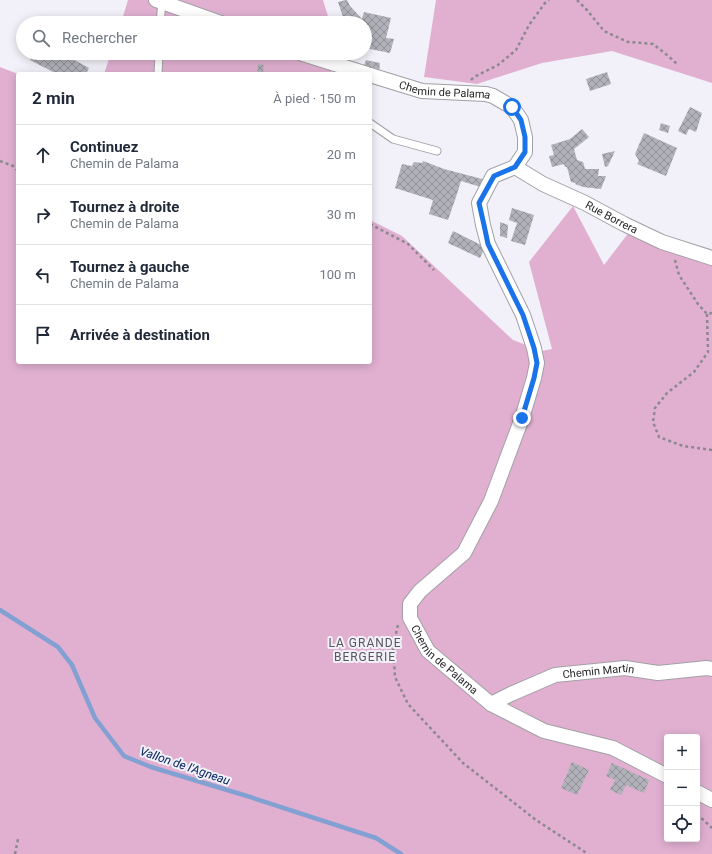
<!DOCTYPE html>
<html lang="fr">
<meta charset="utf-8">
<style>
body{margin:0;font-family:Roboto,sans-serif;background:#f2f2f3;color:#1f2937}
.controls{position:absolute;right:12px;bottom:12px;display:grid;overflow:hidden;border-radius:4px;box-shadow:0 2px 10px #0003}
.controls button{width:36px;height:36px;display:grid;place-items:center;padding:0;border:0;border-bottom:1px solid #e0e1e3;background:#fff;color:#1f2937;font:20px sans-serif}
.stop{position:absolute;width:12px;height:12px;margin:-9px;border:3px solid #1a73e8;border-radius:50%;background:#fff}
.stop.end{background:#1a73e8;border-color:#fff;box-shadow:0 1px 4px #0008}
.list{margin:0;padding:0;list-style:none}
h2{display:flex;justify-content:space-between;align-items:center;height:52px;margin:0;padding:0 16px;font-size:17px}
h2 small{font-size:13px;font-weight:400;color:#747a83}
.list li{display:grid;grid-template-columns:26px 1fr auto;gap:12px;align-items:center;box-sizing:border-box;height:60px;padding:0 16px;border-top:1px solid #e0e1e3}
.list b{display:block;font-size:15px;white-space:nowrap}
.list p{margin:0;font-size:13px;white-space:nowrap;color:#747a83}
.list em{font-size:13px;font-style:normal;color:#747a83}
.icon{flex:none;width:22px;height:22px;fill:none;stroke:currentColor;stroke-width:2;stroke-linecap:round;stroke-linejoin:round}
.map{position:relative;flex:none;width:712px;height:854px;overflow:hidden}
.search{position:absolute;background:#fff;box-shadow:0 2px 10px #0003;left:16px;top:16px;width:356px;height:44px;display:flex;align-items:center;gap:10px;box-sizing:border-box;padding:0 14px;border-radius:22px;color:#747a83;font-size:15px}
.panel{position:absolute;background:#fff;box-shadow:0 2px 10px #0003;left:16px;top:72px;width:356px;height:292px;border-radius:4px}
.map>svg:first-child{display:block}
.green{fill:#e1b0d1;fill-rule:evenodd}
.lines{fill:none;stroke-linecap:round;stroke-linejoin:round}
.stream{stroke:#83a0d3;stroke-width:4.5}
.building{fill:url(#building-cross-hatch)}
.service-casing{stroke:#a2a0a6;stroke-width:9}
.minor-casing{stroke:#a2a0a6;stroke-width:16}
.path{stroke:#8b898f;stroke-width:2.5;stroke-dasharray:3 3;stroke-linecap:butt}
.service{stroke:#fff;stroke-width:7}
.minor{stroke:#fff;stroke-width:14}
.route{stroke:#1a73e8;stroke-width:5}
.labels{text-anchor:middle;stroke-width:4;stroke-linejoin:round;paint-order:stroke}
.street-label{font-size:11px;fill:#262528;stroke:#f2f0f8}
.neighbourhood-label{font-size:12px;letter-spacing:1px;fill:#58565c;stroke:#f2f0f8}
.water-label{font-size:12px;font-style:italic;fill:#072662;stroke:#f2f0f8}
</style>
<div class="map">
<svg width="712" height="854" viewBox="0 0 712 854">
<defs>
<pattern id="building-cross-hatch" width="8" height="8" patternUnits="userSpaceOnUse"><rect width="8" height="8" fill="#b1b2b9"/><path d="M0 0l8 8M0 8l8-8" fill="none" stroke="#909196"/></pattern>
</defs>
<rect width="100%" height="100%" fill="#f2f0f8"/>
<path class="green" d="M 128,0 L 323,0 L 330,23 L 121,23 Z
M 436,0 L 712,0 L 712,83 L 612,51 L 542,63 L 477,84 L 424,77 Z
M 111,53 L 339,53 L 339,55 L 330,74 L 104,74 Z
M 0,67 L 18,74 L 18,362 L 370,362 L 370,220 L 402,236 L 513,340 L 542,351 L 552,349 L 529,262 L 573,206 L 604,265 L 630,231 L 712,261 L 712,854 L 0,854 ZM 667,737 L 697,737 L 697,839 L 667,839 Z"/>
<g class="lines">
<path class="stream" d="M 0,610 L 58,647 L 72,665 L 95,718 L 124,756 L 151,767 L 247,796 L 376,838 L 401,854"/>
</g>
<path class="building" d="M 346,0 L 347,0 L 350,6 L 362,19 L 364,12 L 391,18 L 386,38 L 394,39 L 390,53 L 365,48 L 365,23 L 344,20 L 338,2 Z
M 34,53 L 68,53 L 70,54 L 69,57 L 89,68 L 86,74 L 57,74 L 30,60 Z
M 366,60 L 380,63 L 379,73 L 362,70 Z
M 258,64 L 264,65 L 263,74 L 257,74 Z
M 607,72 L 611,84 L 590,91 L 586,79 Z
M 690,107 L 702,113 L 696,132 L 689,129 L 686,135 L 678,131 Z
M 661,123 L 670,126 L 668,133 L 659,130 Z
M 582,129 L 589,137 L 574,149 L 577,160 L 583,162 L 585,169 L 599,169 L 598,176 L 606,176 L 601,189 L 583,187 L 575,184 L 576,183 L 571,182 L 567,167 L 565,167 L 564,164 L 552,167 L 549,156 L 554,155 L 551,145 L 570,139 Z
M 644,133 L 677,148 L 666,176 L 637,164 L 639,161 L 635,154 Z
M 615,151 L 608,166 L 605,167 L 602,154 Z
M 423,161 L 444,169 L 486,180 L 484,188 L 461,181 L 456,197 L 448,220 L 429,214 L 433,200 L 395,188 L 402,164 L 412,166 L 414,162 L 422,163 Z
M 512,208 L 534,215 L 525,245 L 511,241 L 517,223 L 509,220 Z
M 500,222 L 508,225 L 507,238 L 500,236 Z
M 453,231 L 485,247 L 480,258 L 448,243 Z
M 572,762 L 589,770 L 577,795 L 561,788 Z
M 612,763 L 649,780 L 644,793 L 626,785 L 621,795 L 610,790 L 615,780 L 606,776 Z"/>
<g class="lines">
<defs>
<path id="service" d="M 160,23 L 162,2
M 158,74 L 159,53
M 370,123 L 393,139 L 437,151"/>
<g id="minor">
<path d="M 156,0 L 221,23"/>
<path d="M 300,53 L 367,74"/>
<path id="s1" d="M 370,75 L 422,91 L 486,94 L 493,96 L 512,107 L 521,120 L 525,137 L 525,152 L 515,167 L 493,176 L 479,203 L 483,225 L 488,244 L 523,315 L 534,348 L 537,363 L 534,378 L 522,418 L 491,501 L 464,553 L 420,591 L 410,604 L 410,618 L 428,651 L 491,704 L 544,731 L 613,748 L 667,776"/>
<path id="s2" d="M 515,167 L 543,184 L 585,203 L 624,224 L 662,242 L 712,258"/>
<path id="s3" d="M 491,704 L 511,694 L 555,675 L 625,668 L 658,673 L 707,668 L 712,669"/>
<path d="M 697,792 L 712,800"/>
</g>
</defs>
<use href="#service" class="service-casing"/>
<use href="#minor" class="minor-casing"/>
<path class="path" d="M 577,0 L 587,10 L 604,31 L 628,42 L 653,44 L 667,55 L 677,64
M 471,80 L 474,77 L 498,65 L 516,50 L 529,25 L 545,3 L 549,0
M 0,161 L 13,166 L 18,171
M 370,224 L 408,244 L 434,270
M 675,260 L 679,275 L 698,304 L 707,314 L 712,313
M 707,314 L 708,352 L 694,372 L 667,393 L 655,408 L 653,422 L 659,437 L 683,446 L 712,450
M 398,625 L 393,646 L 395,677 L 408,704 L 463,763 L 536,820 L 588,854
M 697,814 L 712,828
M 15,854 L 18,839"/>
<use href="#service" class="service"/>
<use href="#minor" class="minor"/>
</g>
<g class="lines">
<path class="route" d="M 512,107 L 521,120 L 525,137 L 525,152 L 515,167 L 494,176 L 479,203 L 484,225 L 488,244 L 523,315 L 534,348 L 537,363 L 534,378 L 522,418"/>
</g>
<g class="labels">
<g class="street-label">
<text dy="4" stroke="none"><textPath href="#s1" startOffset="77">Chemin de Palama</textPath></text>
<text dy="4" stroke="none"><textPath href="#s2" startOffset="109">Rue Borrera</textPath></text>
<text dy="4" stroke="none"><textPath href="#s1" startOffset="787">Chemin de Palama</textPath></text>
<text dy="4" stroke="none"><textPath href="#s3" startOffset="114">Chemin Martin</textPath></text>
</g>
<g class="neighbourhood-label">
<text x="365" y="647">LA GRANDE<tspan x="365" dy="14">BERGERIE</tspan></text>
</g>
<g class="water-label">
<text transform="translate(185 766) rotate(19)" y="4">Vallon de l'Agneau</text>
</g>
</g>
</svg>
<div class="controls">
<button>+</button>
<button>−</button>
<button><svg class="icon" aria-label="locate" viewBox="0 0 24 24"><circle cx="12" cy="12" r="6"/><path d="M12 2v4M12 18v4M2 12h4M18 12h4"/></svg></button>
</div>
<div class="stop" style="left:512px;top:107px"></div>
<div class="stop end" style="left:522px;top:418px"></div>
<div class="search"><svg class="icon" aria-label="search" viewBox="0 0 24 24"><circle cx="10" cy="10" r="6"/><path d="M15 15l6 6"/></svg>Rechercher</div>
<section class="panel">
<h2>2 min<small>À pied · 150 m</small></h2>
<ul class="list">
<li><svg class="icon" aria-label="ahead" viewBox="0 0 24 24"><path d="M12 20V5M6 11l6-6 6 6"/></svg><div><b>Continuez</b><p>Chemin de Palama</p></div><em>20 m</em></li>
<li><svg class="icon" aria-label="right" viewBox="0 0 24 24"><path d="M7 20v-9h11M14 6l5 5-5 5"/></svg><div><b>Tournez à droite</b><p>Chemin de Palama</p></div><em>30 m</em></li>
<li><svg class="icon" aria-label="left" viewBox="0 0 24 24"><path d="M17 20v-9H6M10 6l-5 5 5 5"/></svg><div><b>Tournez à gauche</b><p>Chemin de Palama</p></div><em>100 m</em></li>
<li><svg class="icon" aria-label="arrive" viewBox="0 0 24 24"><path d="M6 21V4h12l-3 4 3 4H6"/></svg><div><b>Arrivée à destination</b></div></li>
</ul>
</section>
</div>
